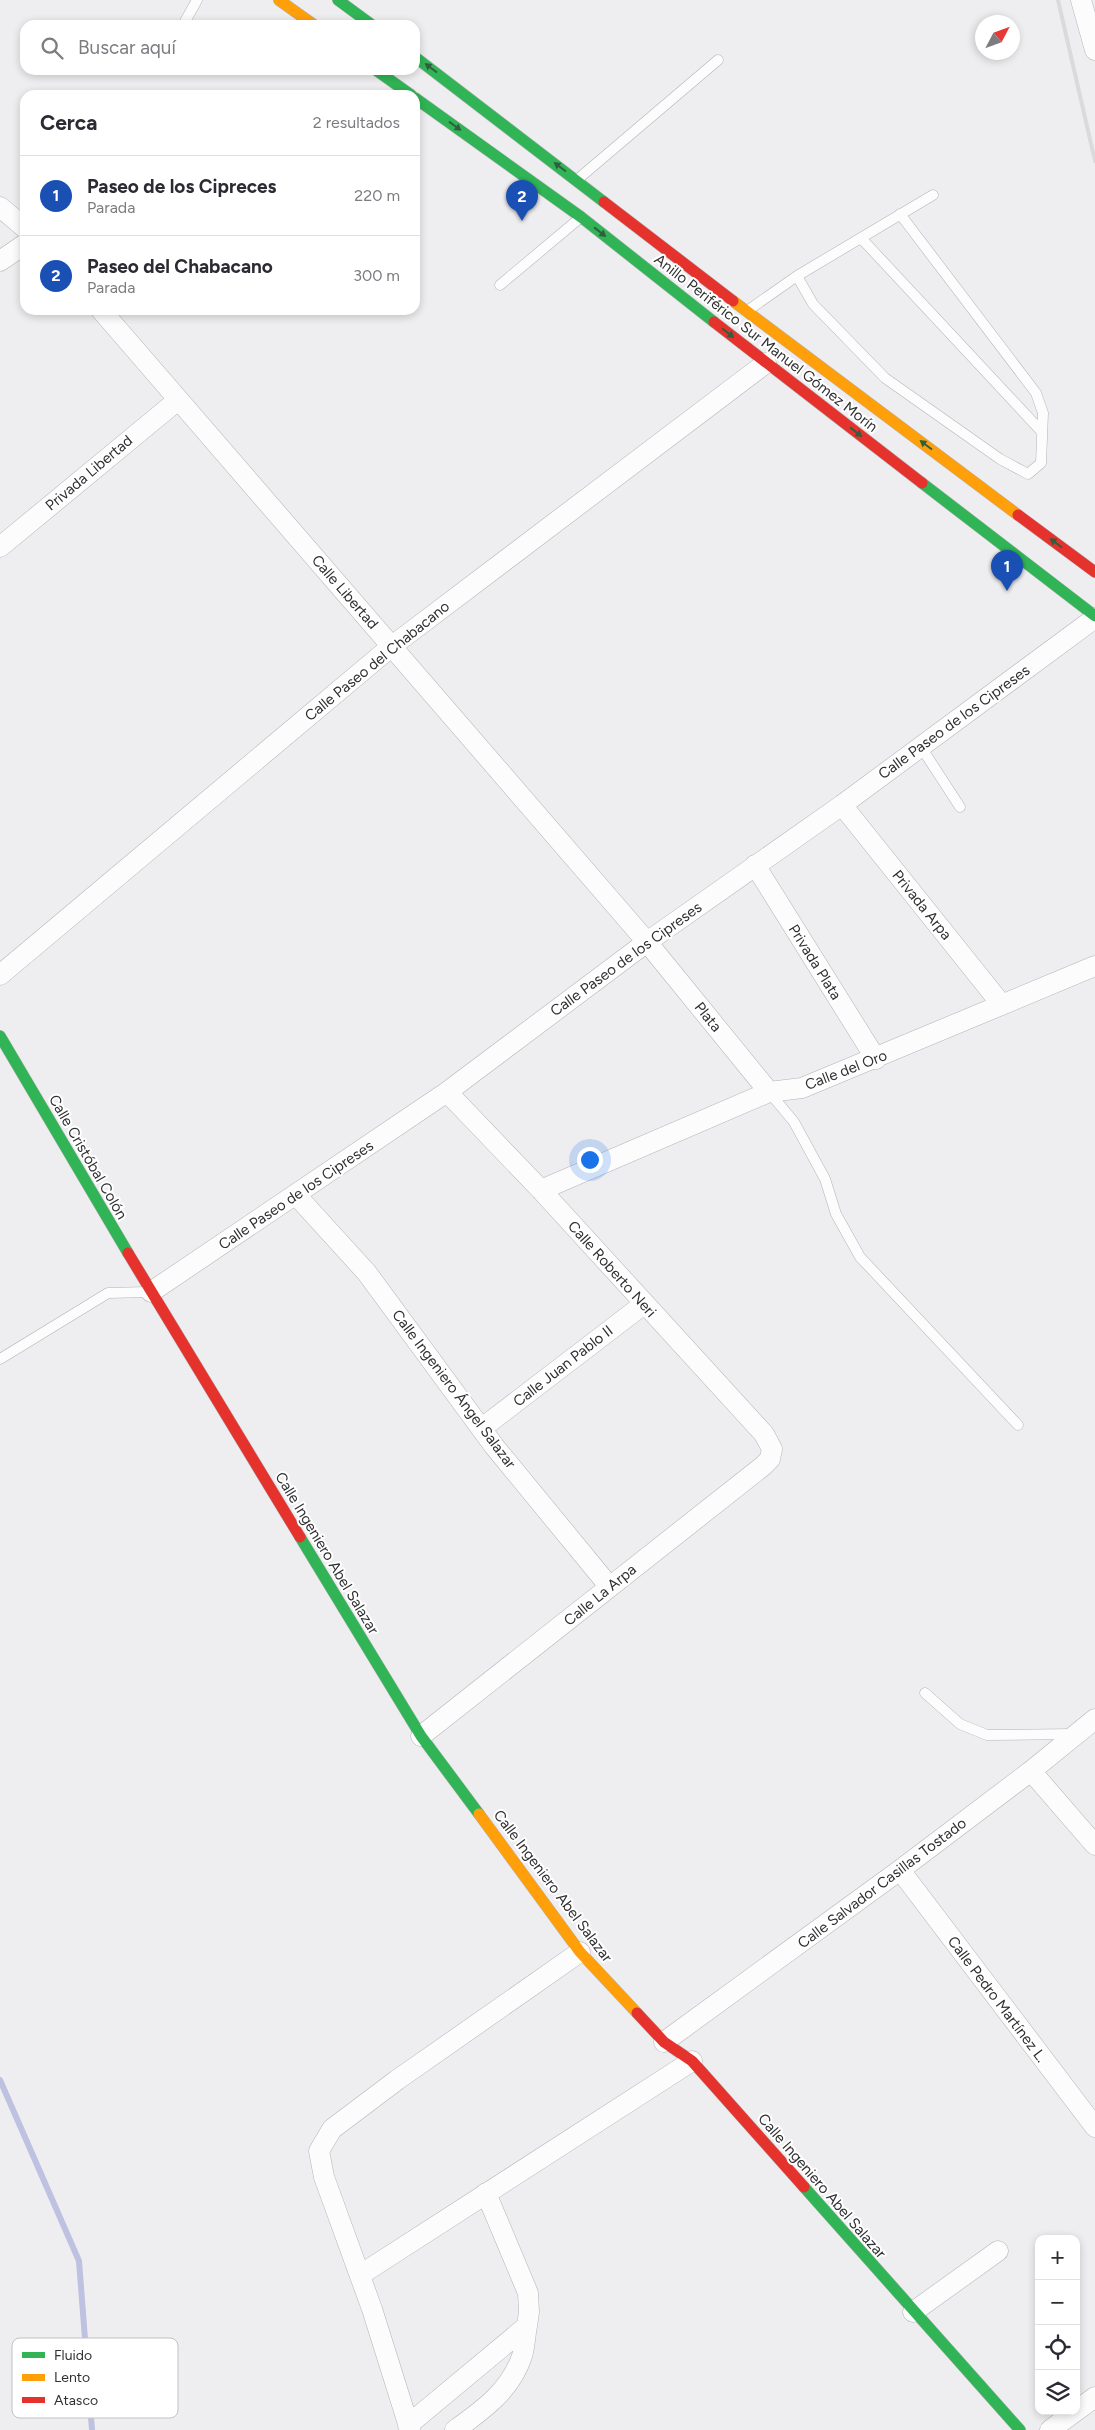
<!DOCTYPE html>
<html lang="es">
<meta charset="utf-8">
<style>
body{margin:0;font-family:Figtree,sans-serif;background:#f2f2f3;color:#2b2b33}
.controls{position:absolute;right:15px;bottom:15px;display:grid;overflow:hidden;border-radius:10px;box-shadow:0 2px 8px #0003}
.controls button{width:45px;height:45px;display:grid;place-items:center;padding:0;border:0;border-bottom:1px solid #e1e1e2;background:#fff;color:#2b2b33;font:25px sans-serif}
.compass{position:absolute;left:975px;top:15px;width:45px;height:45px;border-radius:50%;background:#fff;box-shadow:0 2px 8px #0003;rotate:49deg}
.you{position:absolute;left:589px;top:1159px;width:18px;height:18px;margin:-12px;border:4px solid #fff;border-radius:50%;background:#1a73e8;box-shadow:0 0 0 8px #1a73e833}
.badge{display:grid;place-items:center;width:32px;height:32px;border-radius:50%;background:#7c3aed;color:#fff;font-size:16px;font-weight:700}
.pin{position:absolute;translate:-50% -41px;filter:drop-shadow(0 1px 2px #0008)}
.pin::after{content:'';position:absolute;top:26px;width:18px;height:15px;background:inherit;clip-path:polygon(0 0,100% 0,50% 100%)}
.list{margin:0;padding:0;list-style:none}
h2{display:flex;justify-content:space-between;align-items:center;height:65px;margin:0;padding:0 20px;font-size:21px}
h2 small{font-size:16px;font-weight:400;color:#7c7c81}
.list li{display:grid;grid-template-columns:32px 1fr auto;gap:15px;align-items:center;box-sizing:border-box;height:80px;padding:0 20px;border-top:1px solid #e1e1e2}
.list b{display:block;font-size:19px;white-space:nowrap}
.list p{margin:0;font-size:16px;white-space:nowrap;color:#7c7c81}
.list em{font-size:16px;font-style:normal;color:#7c7c81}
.icon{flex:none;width:28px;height:28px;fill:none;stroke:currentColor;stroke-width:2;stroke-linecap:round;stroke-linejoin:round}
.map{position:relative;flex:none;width:1095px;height:2430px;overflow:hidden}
.search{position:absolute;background:#fff;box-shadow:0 2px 8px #0003;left:20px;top:20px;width:400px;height:55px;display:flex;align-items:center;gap:12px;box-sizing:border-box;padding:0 18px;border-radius:15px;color:#7c7c81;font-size:19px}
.panel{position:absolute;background:#fff;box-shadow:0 2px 8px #0003;left:20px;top:90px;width:400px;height:225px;border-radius:15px}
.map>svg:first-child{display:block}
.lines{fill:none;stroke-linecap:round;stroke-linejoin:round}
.stream{stroke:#bec1e0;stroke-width:6}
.lane-casing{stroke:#b3b3b6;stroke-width:11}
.street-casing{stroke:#b3b3b6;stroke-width:21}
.fast-casing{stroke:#b3b3b6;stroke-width:12}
.slow-casing{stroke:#b3b3b6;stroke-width:12}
.jam-casing{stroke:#b3b3b6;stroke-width:12}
.lane{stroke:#fcfcfd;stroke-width:10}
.street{stroke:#fcfcfd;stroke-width:20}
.fast{stroke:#30b455;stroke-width:11}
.slow{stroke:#ff9f0a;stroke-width:11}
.jam{stroke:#e5322d;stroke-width:11}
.rail{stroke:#dadadb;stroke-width:4}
.oneway{fill:#305e3e}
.labels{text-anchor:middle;stroke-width:4;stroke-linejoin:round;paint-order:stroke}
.street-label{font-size:15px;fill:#303032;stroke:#fff}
.key{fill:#fff;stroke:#c1c1c2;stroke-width:1}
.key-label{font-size:14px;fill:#303032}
</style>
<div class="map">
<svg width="1095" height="2430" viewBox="0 0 1095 2430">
<rect width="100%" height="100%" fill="#eeeef1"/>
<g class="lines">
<path class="stream" d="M 0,2080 L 79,2261 L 92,2430"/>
<defs>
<path id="lane" d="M 183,25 L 197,0
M 578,179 L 718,60
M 861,238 L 1042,432
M 797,276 L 813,304 L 885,378 L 1000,459 L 1028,474 L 1041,463 L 1043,413 L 1036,393 L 900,214
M 500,285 L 580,218
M 747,311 L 797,276 L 933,195
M 921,747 L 960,807
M 769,1092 L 794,1122 L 825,1179 L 836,1214 L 860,1257 L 1018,1425
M 0,1359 L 108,1293 L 147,1292
M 925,1693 L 960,1724 L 987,1735 L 1073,1734"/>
<path id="street" d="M 1081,0 L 1095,50
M 0,207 L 25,228
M 0,261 L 25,244
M 101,310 L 647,942 L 769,1092
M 0,547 L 178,400
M 842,805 L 1002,1005
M 755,865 L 876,1059
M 0,975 L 392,646 L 766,363
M 541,1190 L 769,1092 L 802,1088 L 1095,966
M 296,1195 L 367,1273 L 494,1446 L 609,1586
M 151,1292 L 447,1092 L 647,942 L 842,805 L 1095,618
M 482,1428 L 644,1304
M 421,1736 L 763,1466 L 770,1459 L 772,1449 L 764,1434 L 541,1190 L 447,1092
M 1031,1771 L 1095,1845
M 900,1870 L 1095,2127
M 664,2042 L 900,1870 L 1031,1771 L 1095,1719
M 360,2275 L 692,2061
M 913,2312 L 998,2251
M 1076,2411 L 1095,2397
M 408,2425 L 527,2326 L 529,2312 L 528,2293 L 486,2193
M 410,2430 L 372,2309 L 324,2177 L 319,2151 L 332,2129 L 397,2080 L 580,1952
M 455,2430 C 483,2410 511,2390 522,2356 C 525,2347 525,2336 527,2326
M 1050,2430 L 1076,2411"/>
<path id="fast" d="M 338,0 L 372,25
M 415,57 L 604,202
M 376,70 L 411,95
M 415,98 L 581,217 L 714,322
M 922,483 L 1095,616
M 0,1036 L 128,1253
M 300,1537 L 421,1736 L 479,1814
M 804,2187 L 1020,2430"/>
<path id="slow" d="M 279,0 L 314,25
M 733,301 L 1018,515
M 479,1814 L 580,1952 L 637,2013"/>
<path id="jam" d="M 604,202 L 733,301
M 714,322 L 922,483
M 1018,515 L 1095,572
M 128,1253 L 300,1537
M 637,2013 L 664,2042 L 692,2061 L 804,2187"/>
</defs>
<use href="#lane" class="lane-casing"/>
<use href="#street" class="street-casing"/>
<use href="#fast" class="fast-casing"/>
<use href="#slow" class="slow-casing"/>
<use href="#jam" class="jam-casing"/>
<use href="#lane" class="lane"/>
<use href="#street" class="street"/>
<use href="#fast" class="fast"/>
<use href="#slow" class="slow"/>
<use href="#jam" class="jam"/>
<path class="rail" d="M 1058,0 L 1095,161"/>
</g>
<defs><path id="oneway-solid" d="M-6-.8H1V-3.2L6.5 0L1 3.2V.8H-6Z" transform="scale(1.25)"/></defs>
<g class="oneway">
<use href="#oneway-solid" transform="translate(431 68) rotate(-143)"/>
<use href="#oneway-solid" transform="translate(455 126) rotate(36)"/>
<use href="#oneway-solid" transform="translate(560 167) rotate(-143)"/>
<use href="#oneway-solid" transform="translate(600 232) rotate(38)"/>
<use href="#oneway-solid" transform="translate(728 333) rotate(38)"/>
<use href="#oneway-solid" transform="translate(856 432) rotate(38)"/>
<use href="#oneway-solid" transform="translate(926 445) rotate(-143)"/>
<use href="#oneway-solid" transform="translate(1056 543) rotate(-143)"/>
</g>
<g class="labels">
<g class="street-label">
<text transform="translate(766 343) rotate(38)" y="5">Anillo Periférico Sur Manuel Gómez Morín</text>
<text transform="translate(89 473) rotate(-40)" y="5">Privada Libertad</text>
<text transform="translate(345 592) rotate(49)" y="5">Calle Libertad</text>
<text transform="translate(377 661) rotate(-39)" y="5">Calle Paseo del Chabacano</text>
<text transform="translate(954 722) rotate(-36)" y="5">Calle Paseo de los Cipreses</text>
<text transform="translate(922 905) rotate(51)" y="5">Privada Arpa</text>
<text transform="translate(626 959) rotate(-36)" y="5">Calle Paseo de los Cipreses</text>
<text transform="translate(815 962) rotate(58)" y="5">Privada Plata</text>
<text transform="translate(708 1017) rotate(51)" y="5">Plata</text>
<text transform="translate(846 1070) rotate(-21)" y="5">Calle del Oro</text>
<text transform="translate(88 1157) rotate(60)" y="5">Calle Cristóbal Colón</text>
<text transform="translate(296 1195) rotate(-34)" y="5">Calle Paseo de los Cipreses</text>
<text transform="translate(612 1269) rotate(48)" y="5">Calle Roberto Neri</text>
<text transform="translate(563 1366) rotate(-38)" y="5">Calle Juan Pablo II</text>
<text transform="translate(454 1389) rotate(53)" y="5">Calle Ingeniero Ángel Salazar</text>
<text transform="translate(327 1553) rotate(59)" y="5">Calle Ingeniero Abel Salazar</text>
<text transform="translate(600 1595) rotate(-39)" y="5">Calle La Arpa</text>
<text transform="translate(882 1883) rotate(-37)" y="5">Calle Salvador Casillas Tostado</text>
<text transform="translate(553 1886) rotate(53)" y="5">Calle Ingeniero Abel Salazar</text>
<text transform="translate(997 1999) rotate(53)" y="5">Calle Pedro Martínez L.</text>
<text transform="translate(822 2186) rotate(49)" y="5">Calle Ingeniero Abel Salazar</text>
</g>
</g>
<rect x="12" y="2338" width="166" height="80" rx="8" class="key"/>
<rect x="22" y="2352" width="23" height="6" fill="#30b455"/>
<rect x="22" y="2374" width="23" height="7" fill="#ff9f0a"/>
<rect x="22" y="2397" width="23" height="6" fill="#e5322d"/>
<g class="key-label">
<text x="54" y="2360">Fluido</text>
<text x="54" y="2382">Lento</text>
<text x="54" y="2405">Atasco</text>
</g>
</svg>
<div class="controls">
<button>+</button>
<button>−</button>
<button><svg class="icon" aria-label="locate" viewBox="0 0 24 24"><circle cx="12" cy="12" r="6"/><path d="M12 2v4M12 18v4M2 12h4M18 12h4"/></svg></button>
<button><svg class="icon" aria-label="layers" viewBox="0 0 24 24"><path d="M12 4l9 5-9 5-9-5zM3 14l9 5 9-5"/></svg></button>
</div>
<svg class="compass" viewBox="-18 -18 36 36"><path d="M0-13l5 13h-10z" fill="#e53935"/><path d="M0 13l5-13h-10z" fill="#7c7c81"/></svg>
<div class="you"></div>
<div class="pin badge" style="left:1007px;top:591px;background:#1a4fb4">1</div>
<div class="pin badge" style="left:522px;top:221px;background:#1a4fb4">2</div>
<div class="search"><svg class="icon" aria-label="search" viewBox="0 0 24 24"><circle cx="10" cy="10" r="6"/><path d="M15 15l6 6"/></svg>Buscar aquí</div>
<section class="panel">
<h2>Cerca<small>2 resultados</small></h2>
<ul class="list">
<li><span class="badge" style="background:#1a4fb4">1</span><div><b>Paseo de los Cipreces</b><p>Parada</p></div><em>220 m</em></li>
<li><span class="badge" style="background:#1a4fb4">2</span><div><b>Paseo del Chabacano</b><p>Parada</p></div><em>300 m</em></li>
</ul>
</section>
</div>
